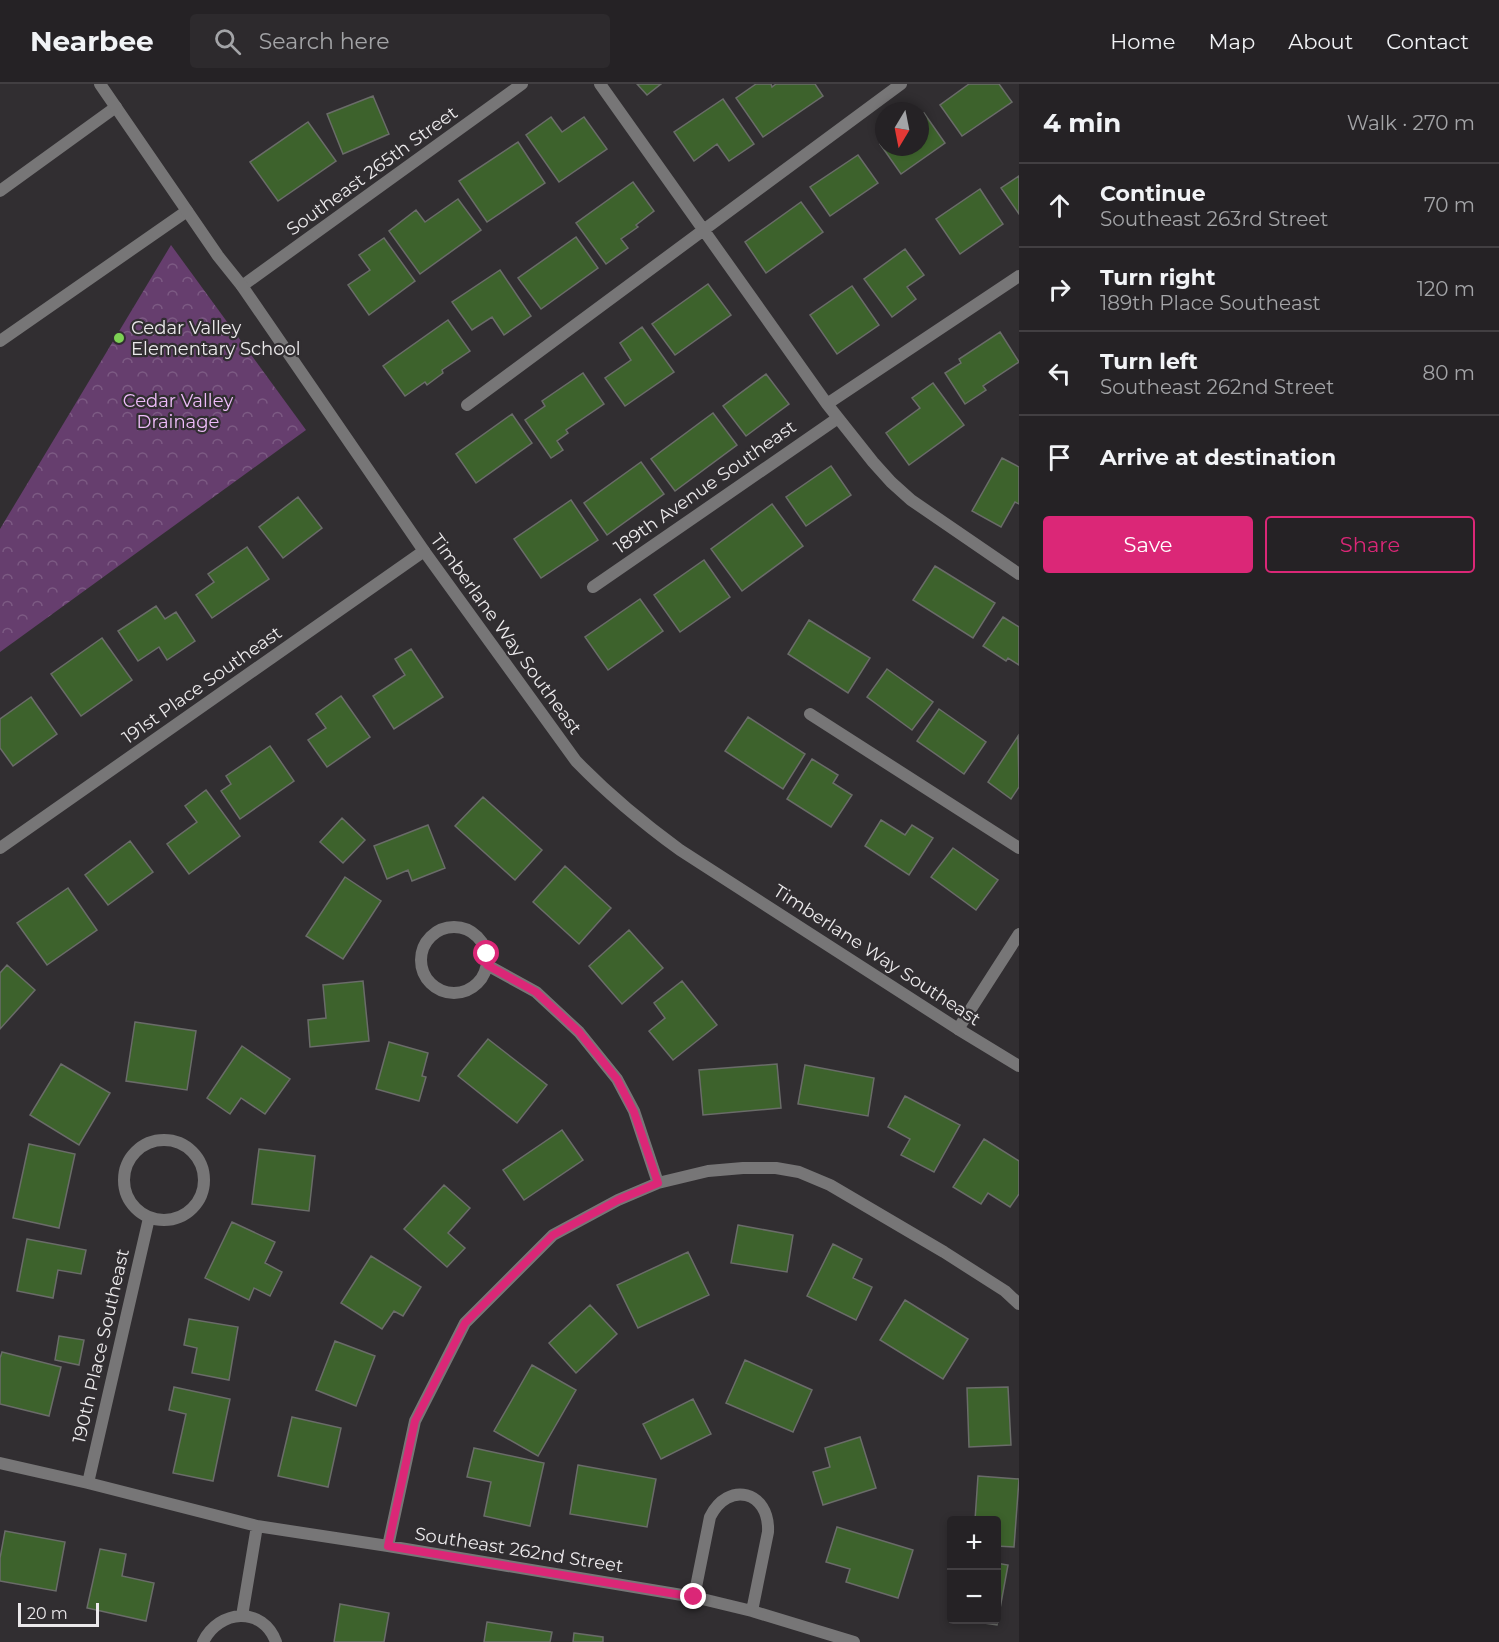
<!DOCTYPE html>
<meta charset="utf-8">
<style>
body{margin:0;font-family:Montserrat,sans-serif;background:#2d2a2d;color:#f1f3f6}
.controls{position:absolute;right:18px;bottom:18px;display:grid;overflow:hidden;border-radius:6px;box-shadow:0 3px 9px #0003}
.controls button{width:54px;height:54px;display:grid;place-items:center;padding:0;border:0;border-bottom:2px solid #423f42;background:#252225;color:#f1f3f6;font:30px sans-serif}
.compass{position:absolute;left:875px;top:18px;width:54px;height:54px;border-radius:50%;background:#252225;box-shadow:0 3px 9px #0003;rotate:190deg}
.scale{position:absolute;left:18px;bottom:15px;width:81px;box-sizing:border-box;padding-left:6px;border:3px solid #ebe9eb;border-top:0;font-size:16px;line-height:21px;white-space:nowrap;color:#ebe9eb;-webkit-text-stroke:4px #312e31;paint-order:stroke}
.stop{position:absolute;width:18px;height:18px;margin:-14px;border:4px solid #db2777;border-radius:50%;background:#fff}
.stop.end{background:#db2777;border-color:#fff;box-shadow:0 2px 6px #0008}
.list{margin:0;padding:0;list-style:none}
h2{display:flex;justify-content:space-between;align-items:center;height:78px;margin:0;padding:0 24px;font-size:26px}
h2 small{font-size:20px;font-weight:400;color:#a3a4a7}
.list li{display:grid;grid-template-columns:39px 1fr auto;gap:18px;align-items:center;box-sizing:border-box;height:84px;padding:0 24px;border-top:2px solid #423f42}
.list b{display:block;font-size:22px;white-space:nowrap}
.list p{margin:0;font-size:20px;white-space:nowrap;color:#a3a4a7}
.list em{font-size:20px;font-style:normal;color:#a3a4a7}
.actions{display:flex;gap:12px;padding:18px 24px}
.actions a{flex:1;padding:14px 0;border:2px solid #db2777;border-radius:6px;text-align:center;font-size:21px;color:#db2777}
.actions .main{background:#db2777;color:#fff}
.icon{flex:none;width:33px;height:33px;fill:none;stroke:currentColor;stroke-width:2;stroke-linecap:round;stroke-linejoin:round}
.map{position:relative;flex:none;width:1019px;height:1558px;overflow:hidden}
header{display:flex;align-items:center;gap:36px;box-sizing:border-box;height:84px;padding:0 30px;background:#252225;border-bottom:2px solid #423f42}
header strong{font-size:28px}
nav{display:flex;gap:33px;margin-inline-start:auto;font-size:21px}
.search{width:420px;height:54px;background:#2d2a2d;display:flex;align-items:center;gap:15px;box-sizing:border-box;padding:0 21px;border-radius:6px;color:#a3a4a7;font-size:22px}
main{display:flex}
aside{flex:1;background:#252225}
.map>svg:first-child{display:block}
.forest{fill:url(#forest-crowns)}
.building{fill:#3d622c;stroke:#6a6c69;stroke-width:1.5}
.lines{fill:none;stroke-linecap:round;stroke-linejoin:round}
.service{stroke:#777677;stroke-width:12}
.minor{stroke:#777677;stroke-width:12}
.tertiary{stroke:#777677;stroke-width:12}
.route{stroke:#db2777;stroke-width:8}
.poi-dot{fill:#7dd154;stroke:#312e31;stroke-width:2}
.labels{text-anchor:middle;stroke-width:4.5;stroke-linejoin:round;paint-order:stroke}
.street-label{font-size:18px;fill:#ebe9eb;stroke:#312e31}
.poi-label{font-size:18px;fill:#ebe9eb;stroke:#312e31;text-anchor:start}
.park-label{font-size:18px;fill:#eebcf9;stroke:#312e31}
</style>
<header>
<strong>Nearbee</strong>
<div class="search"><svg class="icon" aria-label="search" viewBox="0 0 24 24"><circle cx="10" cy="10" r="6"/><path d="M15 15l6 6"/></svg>Search here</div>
<nav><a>Home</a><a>Map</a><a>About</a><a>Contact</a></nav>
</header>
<main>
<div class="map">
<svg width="1019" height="1558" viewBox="0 0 1019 1558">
<defs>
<pattern id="forest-crowns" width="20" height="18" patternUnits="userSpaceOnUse" patternTransform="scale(1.5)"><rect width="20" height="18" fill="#663e6e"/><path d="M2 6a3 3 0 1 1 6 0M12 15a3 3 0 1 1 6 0" fill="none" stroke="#7c5a83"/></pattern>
</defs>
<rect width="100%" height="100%" fill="#312e31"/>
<path class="forest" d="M 171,161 L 306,346 L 0,568 L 0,445 Z"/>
<path class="building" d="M 637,0 L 661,0 L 647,11 Z
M 756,0 L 771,0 L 772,3 L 776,0 L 815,0 L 823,12 L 763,53 L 736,14 Z
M 969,0 L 999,0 L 1012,18 L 962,52 L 940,21 Z
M 373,12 L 389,50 L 343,70 L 327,30 Z
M 723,15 L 754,60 L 729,77 L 717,60 L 694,77 L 674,48 Z
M 924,29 L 945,59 L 901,90 L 880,60 L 884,58 L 884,63 L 920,63 L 920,32 Z
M 551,33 L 562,48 L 584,33 L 607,65 L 559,98 L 526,51 Z
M 308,38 L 336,77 L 278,117 L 250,78 Z
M 518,58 L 545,99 L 487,138 L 459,97 Z
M 858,71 L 878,99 L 830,132 L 810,103 Z
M 1019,92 L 1019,130 L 1001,104 Z
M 633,98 L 654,127 L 636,141 L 638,143 L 621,155 L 628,164 L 606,180 L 576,139 Z
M 980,105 L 1003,140 L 960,170 L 936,135 Z
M 458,115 L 481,146 L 420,190 L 389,147 L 416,126 L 425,138 Z
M 801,118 L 823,148 L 766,189 L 745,158 Z
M 576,153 L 598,184 L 541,225 L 518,194 Z
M 384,154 L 415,197 L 369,231 L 348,201 L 370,186 L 359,171 Z
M 905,165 L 924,191 L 907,203 L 916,215 L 892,233 L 864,195 Z
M 500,186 L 531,232 L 504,251 L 492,233 L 472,246 L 452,218 Z
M 708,200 L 731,231 L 675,271 L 652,240 Z
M 852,202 L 879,241 L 837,270 L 810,231 Z
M 448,236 L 470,267 L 442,286 L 443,289 L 427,301 L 425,298 L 405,312 L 383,282 Z
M 642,243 L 674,288 L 625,322 L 605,294 L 631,276 L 620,259 Z
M 1000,248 L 1019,278 L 983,302 L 986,306 L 965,320 L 945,289 L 961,279 L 959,275 Z
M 583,289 L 604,320 L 566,346 L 568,349 L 557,357 L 563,366 L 551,374 L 525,336 L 545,322 L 542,317 Z
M 766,290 L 789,320 L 746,352 L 723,322 Z
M 933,299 L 964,341 L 909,381 L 886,349 L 920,324 L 912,314 Z
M 713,329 L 737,361 L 675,407 L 651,375 Z
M 512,330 L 532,359 L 476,399 L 456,370 Z
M 1002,374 L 1019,383 L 1019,420 L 1015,418 L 1001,443 L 972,427 Z
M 641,378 L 664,410 L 607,451 L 584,419 Z
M 831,382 L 851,411 L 806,442 L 786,413 Z
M 298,413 L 322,444 L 283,474 L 259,443 Z
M 571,416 L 598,456 L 541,494 L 514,455 Z
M 772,420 L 803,462 L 742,507 L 711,465 Z
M 247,463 L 269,495 L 212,534 L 196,511 L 214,498 L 208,490 Z
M 704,476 L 730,513 L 680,548 L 654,511 Z
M 935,482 L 995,519 L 973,554 L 913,516 Z
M 640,515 L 663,547 L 608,586 L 585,553 Z
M 156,522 L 165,535 L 176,528 L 195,557 L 167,576 L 159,563 L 138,577 L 118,547 Z
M 1003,533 L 1019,543 L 1019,581 L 1008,574 L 1006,577 L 983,562 Z
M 809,536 L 870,574 L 848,609 L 788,570 Z
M 102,554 L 132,596 L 81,632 L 51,590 Z
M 411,565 L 443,613 L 394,645 L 373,612 L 405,591 L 395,575 Z
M 887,585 L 933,618 L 912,646 L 867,613 Z
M 341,612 L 370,653 L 327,683 L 308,656 L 326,644 L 316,630 Z
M 31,613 L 57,650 L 13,682 L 0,664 L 0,635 Z
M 939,625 L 986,658 L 964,690 L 917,657 Z
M 748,633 L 805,670 L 783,705 L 725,667 Z
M 1018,652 L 1019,703 L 1011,715 L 988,698 Z
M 270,662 L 294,697 L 240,735 L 221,707 L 231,700 L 226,692 Z
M 812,675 L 838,691 L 833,699 L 852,711 L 831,743 L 787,715 Z
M 206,706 L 240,752 L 189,790 L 167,760 L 197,738 L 185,722 Z
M 483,713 L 542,766 L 515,796 L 455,742 Z
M 342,734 L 365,756 L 343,779 L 320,758 Z
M 881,736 L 905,751 L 912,741 L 933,754 L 909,791 L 865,762 Z
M 428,741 L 445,784 L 412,797 L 408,786 L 387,795 L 374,762 Z
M 130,757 L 153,788 L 108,821 L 85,791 Z
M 953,764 L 998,796 L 976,826 L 931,793 Z
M 565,782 L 611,824 L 579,860 L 533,818 Z
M 345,793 L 381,817 L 343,875 L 306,852 Z
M 68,804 L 97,846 L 47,881 L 17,839 Z
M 629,846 L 663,884 L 622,920 L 589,882 Z
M 7,881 L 35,906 L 0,945 L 0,889 Z
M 363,897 L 369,957 L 310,963 L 308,936 L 326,934 L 323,901 Z
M 682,897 L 717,941 L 673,976 L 649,947 L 665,934 L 654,919 Z
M 135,938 L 196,947 L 187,1006 L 126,997 Z
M 488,955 L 547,1001 L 517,1039 L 458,992 Z
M 389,958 L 428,969 L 422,992 L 426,993 L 419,1017 L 376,1005 Z
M 242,962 L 290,995 L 265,1030 L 241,1014 L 230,1030 L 207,1014 Z
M 61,980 L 110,1009 L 79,1061 L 30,1031 Z
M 777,980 L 781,1024 L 703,1031 L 699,986 Z
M 805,981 L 874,994 L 868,1032 L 798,1020 Z
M 905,1012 L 960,1041 L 934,1088 L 901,1071 L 910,1055 L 888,1043 Z
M 562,1046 L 583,1076 L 524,1116 L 503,1086 Z
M 984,1055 L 1019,1077 L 1019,1110 L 1010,1123 L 988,1109 L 981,1120 L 953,1103 Z
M 29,1060 L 75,1070 L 59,1144 L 13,1134 Z
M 259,1065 L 315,1072 L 309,1127 L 252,1120 Z
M 444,1101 L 470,1124 L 448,1149 L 465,1164 L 447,1183 L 404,1145 Z
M 232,1138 L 275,1158 L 265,1179 L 282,1188 L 270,1212 L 254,1204 L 249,1216 L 205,1194 Z
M 738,1141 L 793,1151 L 787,1188 L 731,1179 Z
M 27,1155 L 86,1166 L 81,1190 L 58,1186 L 53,1214 L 17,1207 Z
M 833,1160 L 862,1175 L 853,1194 L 872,1203 L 856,1236 L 807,1212 Z
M 688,1168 L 709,1211 L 638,1244 L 617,1201 Z
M 371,1172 L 421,1203 L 403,1232 L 394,1227 L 382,1245 L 341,1219 Z
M 905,1216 L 968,1255 L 943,1295 L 880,1256 Z
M 590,1221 L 617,1250 L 576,1289 L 549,1259 Z
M 189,1235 L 238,1243 L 229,1296 L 192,1289 L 197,1264 L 184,1261 Z
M 59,1252 L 84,1256 L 79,1281 L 55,1276 Z
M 335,1257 L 375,1272 L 356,1322 L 316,1306 Z
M 2,1268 L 61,1283 L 49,1332 L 0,1320 L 0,1274 Z
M 745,1276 L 812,1306 L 793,1348 L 726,1319 Z
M 532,1281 L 576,1306 L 538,1372 L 494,1347 Z
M 174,1303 L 230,1315 L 213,1397 L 173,1389 L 186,1330 L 169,1326 Z
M 1008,1303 L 1011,1361 L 969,1363 L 967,1304 Z
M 693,1315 L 711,1350 L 661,1375 L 643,1340 Z
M 292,1333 L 341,1344 L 328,1403 L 278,1392 Z
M 860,1353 L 876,1404 L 823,1421 L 813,1388 L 830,1383 L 825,1364 Z
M 474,1364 L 544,1379 L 530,1442 L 484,1432 L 491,1398 L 467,1393 Z
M 578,1381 L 656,1395 L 647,1443 L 570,1430 Z
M 978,1392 L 1019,1395 L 1014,1463 L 996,1462 L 996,1436 L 975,1436 Z
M 837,1443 L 913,1466 L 898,1514 L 846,1498 L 850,1485 L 826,1478 Z
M 5,1447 L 65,1458 L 56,1507 L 0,1497 L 0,1474 Z
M 100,1465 L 126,1470 L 122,1492 L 154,1499 L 146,1537 L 87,1524 Z
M 996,1479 L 1008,1481 L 997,1541 L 963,1536 L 996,1536 Z
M 340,1520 L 389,1529 L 384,1558 L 334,1558 Z
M 487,1538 L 552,1548 L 550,1558 L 484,1558 Z
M 574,1549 L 603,1553 L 603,1558 L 573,1558 Z"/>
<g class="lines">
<path class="service" d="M 0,107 L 116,23
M 0,257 L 187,127"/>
<path class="minor" d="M 600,0 L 827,320 L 873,378 L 891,398 L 911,416 L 1019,490
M 242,202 L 522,0
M 827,320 L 1019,192
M 467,321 L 901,0
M 593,503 L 838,334
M 810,630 L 1019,764
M 0,764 L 424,467
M421 876a33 33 0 1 1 66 0a33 33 0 1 1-66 0Z
M 487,881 L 536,908 L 579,948 L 617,995 L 634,1027 L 658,1099
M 958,945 L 1019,850
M124 1096a40 40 0 1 1 80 0a40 40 0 1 1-80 0Z
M 0,1379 L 88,1399 L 257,1442 L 388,1462 L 694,1513 L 752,1527 L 854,1558
M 88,1399 L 149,1134
M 388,1462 L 415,1337 L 465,1239 L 553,1151 L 618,1116 L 658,1099 L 708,1087 L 743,1084 L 776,1084 L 799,1088 L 830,1101 L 944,1168 L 1005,1207 L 1019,1220
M 694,1513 L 710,1433 C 728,1396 770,1407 768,1448 L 752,1527
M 242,1532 L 257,1442
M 203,1558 C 219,1525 263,1522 276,1558"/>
<path class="tertiary" d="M 100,0 L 218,172 L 242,202 L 424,467 L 576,677 C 608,710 643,739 680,766 L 958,945 L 1019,982"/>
</g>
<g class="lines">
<path class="route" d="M 487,870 L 487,881 L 536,908 L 579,948 L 617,995 L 634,1028 L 658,1099 L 618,1116 L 553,1151 L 465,1239 L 415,1337 L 388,1462 L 694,1513"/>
</g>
<circle class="poi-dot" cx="119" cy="254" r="6"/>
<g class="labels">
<g class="street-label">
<text transform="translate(372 87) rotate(-36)" y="6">Southeast 265th Street</text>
<text transform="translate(705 403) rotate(-35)" y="6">189th Avenue Southeast</text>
<text transform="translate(506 550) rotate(54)" y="6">Timberlane Way Southeast</text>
<text transform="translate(202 601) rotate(-35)" y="6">191st Place Southeast</text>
<text transform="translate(877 871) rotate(33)" y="6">Timberlane Way Southeast</text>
<text transform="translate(101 1262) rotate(-77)" y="6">190th Place Southeast</text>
<text transform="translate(519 1466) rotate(9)" y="6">Southeast 262nd Street</text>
</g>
<g class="poi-label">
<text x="131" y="250">Cedar Valley<tspan x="131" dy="21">Elementary School</tspan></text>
</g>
<g class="park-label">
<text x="178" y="323">Cedar Valley<tspan x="178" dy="21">Drainage</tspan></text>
</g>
</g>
</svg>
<div class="controls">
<button>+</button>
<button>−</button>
</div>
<svg class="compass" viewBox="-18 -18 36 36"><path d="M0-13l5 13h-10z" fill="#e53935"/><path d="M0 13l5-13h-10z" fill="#a3a4a7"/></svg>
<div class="scale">20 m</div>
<div class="stop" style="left:487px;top:870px"></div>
<div class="stop end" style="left:694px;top:1513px"></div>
</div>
<aside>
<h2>4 min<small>Walk · 270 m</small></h2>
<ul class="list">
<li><svg class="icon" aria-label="ahead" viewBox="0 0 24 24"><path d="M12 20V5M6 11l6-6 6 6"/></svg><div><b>Continue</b><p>Southeast 263rd Street</p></div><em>70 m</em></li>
<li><svg class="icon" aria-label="right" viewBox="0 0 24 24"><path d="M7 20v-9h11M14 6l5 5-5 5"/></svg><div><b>Turn right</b><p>189th Place Southeast</p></div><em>120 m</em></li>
<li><svg class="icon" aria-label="left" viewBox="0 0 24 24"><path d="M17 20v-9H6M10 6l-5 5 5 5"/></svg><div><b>Turn left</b><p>Southeast 262nd Street</p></div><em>80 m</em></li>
<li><svg class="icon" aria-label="arrive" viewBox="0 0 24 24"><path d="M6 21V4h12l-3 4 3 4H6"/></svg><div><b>Arrive at destination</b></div></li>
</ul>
<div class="actions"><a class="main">Save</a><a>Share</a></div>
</aside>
</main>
